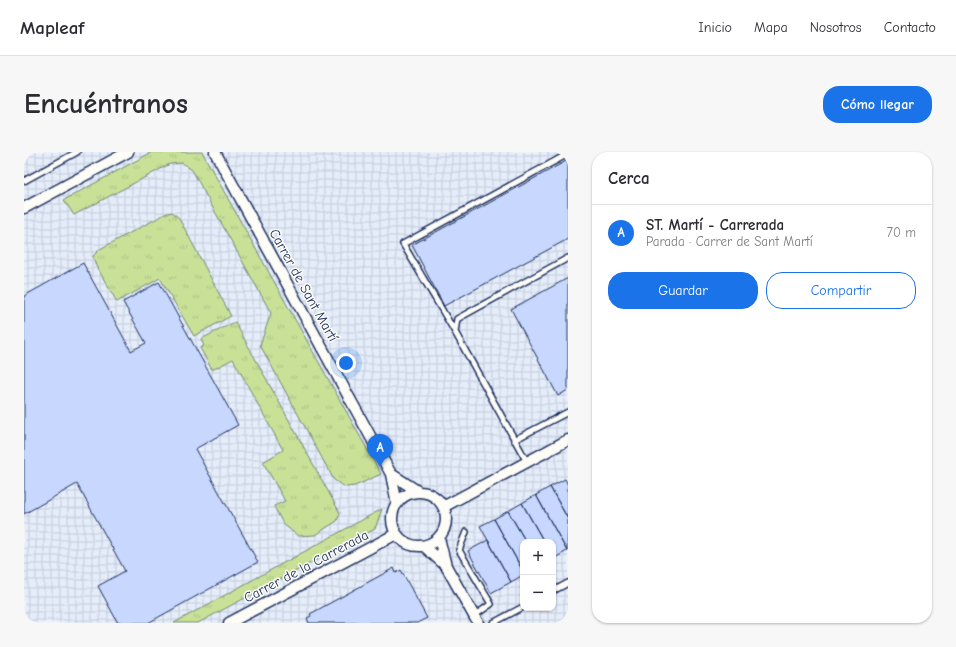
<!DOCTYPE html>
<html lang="es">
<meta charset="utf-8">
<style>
body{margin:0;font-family:"Comic Neue",sans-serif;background:#f7f7f7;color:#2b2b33}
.controls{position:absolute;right:12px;bottom:12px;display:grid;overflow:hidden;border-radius:8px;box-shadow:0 1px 3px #0004}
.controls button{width:36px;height:36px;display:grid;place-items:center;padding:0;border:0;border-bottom:1px solid #e1e1e2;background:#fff;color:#2b2b33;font:20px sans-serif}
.you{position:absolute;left:322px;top:211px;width:14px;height:14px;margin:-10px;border:3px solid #fff;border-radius:50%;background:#1a73e8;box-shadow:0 0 0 6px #1a73e833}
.badge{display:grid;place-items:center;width:26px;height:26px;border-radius:50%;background:#1a73e8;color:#fff;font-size:13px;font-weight:700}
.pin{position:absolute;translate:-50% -33px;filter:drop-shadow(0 1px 2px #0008)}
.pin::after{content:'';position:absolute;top:21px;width:14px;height:12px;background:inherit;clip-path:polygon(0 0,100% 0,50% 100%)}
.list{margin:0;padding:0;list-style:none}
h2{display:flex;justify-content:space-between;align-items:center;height:52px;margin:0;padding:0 16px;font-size:17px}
h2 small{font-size:13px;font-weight:400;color:#7c7c81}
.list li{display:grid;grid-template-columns:26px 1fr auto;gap:12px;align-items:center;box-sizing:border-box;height:56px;padding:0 16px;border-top:1px solid #e1e1e2}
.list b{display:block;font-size:15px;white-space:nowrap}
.list p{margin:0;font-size:13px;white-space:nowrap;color:#7c7c81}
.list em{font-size:13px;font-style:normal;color:#7c7c81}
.actions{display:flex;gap:8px;padding:12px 16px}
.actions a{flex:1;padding:9px 0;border:1px solid #1a73e8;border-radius:16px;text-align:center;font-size:14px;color:#1a73e8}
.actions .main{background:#1a73e8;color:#fff}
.map{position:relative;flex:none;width:544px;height:471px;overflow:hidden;border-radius:16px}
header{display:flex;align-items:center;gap:24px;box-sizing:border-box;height:56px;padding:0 20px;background:#fff;border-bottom:1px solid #e1e1e2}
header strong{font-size:19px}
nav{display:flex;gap:22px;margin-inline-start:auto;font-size:14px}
.intro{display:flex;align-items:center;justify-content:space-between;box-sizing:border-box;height:96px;padding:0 24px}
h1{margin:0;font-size:28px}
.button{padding:10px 18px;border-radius:16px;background:#1a73e8;color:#fff;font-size:14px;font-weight:700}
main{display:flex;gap:24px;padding:0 24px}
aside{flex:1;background:#fff;border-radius:16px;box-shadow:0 1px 3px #0004}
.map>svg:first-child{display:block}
.industrial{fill:url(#industrial-grid);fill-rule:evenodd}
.grass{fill:url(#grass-tufts);stroke:#72887a}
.building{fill:#c7d7fd;stroke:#1b2f5e}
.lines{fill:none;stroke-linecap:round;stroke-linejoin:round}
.service-casing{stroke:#1b2f5e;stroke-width:8}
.minor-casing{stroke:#1b2f5e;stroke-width:13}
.service{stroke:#fdfcf7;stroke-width:5}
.minor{stroke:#fdfcf7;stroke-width:10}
.labels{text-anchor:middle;stroke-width:3;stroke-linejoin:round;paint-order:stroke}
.street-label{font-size:14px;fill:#1b2f5e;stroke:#fdfcf7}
</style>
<header>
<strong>Mapleaf</strong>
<nav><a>Inicio</a><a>Mapa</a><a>Nosotros</a><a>Contacto</a></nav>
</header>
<div class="intro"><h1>Encuéntranos</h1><a class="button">Cómo llegar</a></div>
<main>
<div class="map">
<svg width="544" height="471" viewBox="0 0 544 471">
<defs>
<pattern id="industrial-grid" width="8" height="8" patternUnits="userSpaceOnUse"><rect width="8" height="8" fill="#e5ecfa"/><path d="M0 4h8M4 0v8" fill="none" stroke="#c4cbd9"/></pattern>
<pattern id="grass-tufts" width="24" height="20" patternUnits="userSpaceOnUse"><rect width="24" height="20" fill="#c8e197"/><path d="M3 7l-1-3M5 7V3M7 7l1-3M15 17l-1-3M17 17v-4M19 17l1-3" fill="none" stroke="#abc185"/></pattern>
</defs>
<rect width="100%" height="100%" fill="#f2f5f8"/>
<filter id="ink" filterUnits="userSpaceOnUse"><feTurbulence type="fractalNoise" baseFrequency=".025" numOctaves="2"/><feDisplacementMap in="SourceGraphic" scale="8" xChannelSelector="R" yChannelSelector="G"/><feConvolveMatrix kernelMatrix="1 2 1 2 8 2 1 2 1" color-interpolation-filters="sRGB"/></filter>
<g filter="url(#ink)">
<path class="industrial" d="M 0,0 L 544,0 L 544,471 L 0,471 ZM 499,390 L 529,390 L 529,456 L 499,456 Z"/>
<path class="grass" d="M 128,0 L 178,0 L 357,322 L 331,334 L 321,335 L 310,328 L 236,193 L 247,161 L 168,18 L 158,11 L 146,12 L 50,63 L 40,48 Z
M 148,60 L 155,66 L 207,164 L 170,184 L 136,126 L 93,150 L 72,114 L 69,104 L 76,97 L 141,62 Z
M 211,170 L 316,361 L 313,369 L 291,383 L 274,384 L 259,372 L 250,354 L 261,349 L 239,310 L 259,298 L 209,207 L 188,218 L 176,196 L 180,194 L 177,187 Z
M 358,357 L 351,377 L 174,471 L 150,471 Z"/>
<path class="building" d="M 544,8 L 544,87 L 420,154 L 388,93 Z
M 59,111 L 107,199 L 122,191 L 99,150 L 135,130 L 214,273 L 171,297 L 234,410 L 124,471 L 94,471 L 74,434 L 101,419 L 53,332 L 0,362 L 0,144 Z
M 544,126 L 544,238 L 534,244 L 487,157 Z
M 541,327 L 544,333 L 544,367 L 526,335 Z
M 526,335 L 544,367 L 543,399 L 512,343 Z
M 512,343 L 543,399 L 529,407 L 529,390 L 520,390 L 498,351 Z
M 498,351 L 520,390 L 502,390 L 484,359 Z
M 484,359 L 502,390 L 499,390 L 499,419 L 470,367 Z
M 470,367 L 499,419 L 499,423 L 487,430 L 456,374 Z
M 464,388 L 487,430 L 467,441 L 444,399 Z
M 370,416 L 372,421 L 377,418 L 403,466 L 393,471 L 285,471 L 283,466 L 287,464 L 286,462 Z"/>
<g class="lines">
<defs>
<path id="service" d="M 0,29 L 53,0
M 431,180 L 379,92 L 544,2
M 490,288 L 544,260
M 503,310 L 431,180 L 433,167 L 544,106
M 442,380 L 435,398 L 467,452 L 450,464
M 529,439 L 544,431
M 469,471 L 499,455"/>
<path id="minor" d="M 191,0 L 367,322 L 373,352
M 0,56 L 104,0
M 367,322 L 395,340
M368 367a27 27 0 1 1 54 0a27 27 0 1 1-54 0Z
M 419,355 L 544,288
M 415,386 L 422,414 L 454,471
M 400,394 L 422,414
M 205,471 L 372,382"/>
</defs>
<use href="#service" class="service-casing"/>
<use href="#minor" class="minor-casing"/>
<use href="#service" class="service"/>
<use href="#minor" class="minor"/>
</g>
</g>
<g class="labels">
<g class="street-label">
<text transform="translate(280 133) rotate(61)" y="5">Carrer de Sant Martí</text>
<text transform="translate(282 414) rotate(-28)" y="5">Carrer de la Carrerada</text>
</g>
</g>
</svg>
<div class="controls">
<button>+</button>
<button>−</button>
</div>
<div class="you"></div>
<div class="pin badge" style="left:356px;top:315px">A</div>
</div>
<aside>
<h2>Cerca<small></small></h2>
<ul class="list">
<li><span class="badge">A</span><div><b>ST. Martí - Carrerada</b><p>Parada · Carrer de Sant Martí</p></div><em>70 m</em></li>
</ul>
<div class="actions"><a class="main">Guardar</a><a>Compartir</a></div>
</aside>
</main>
